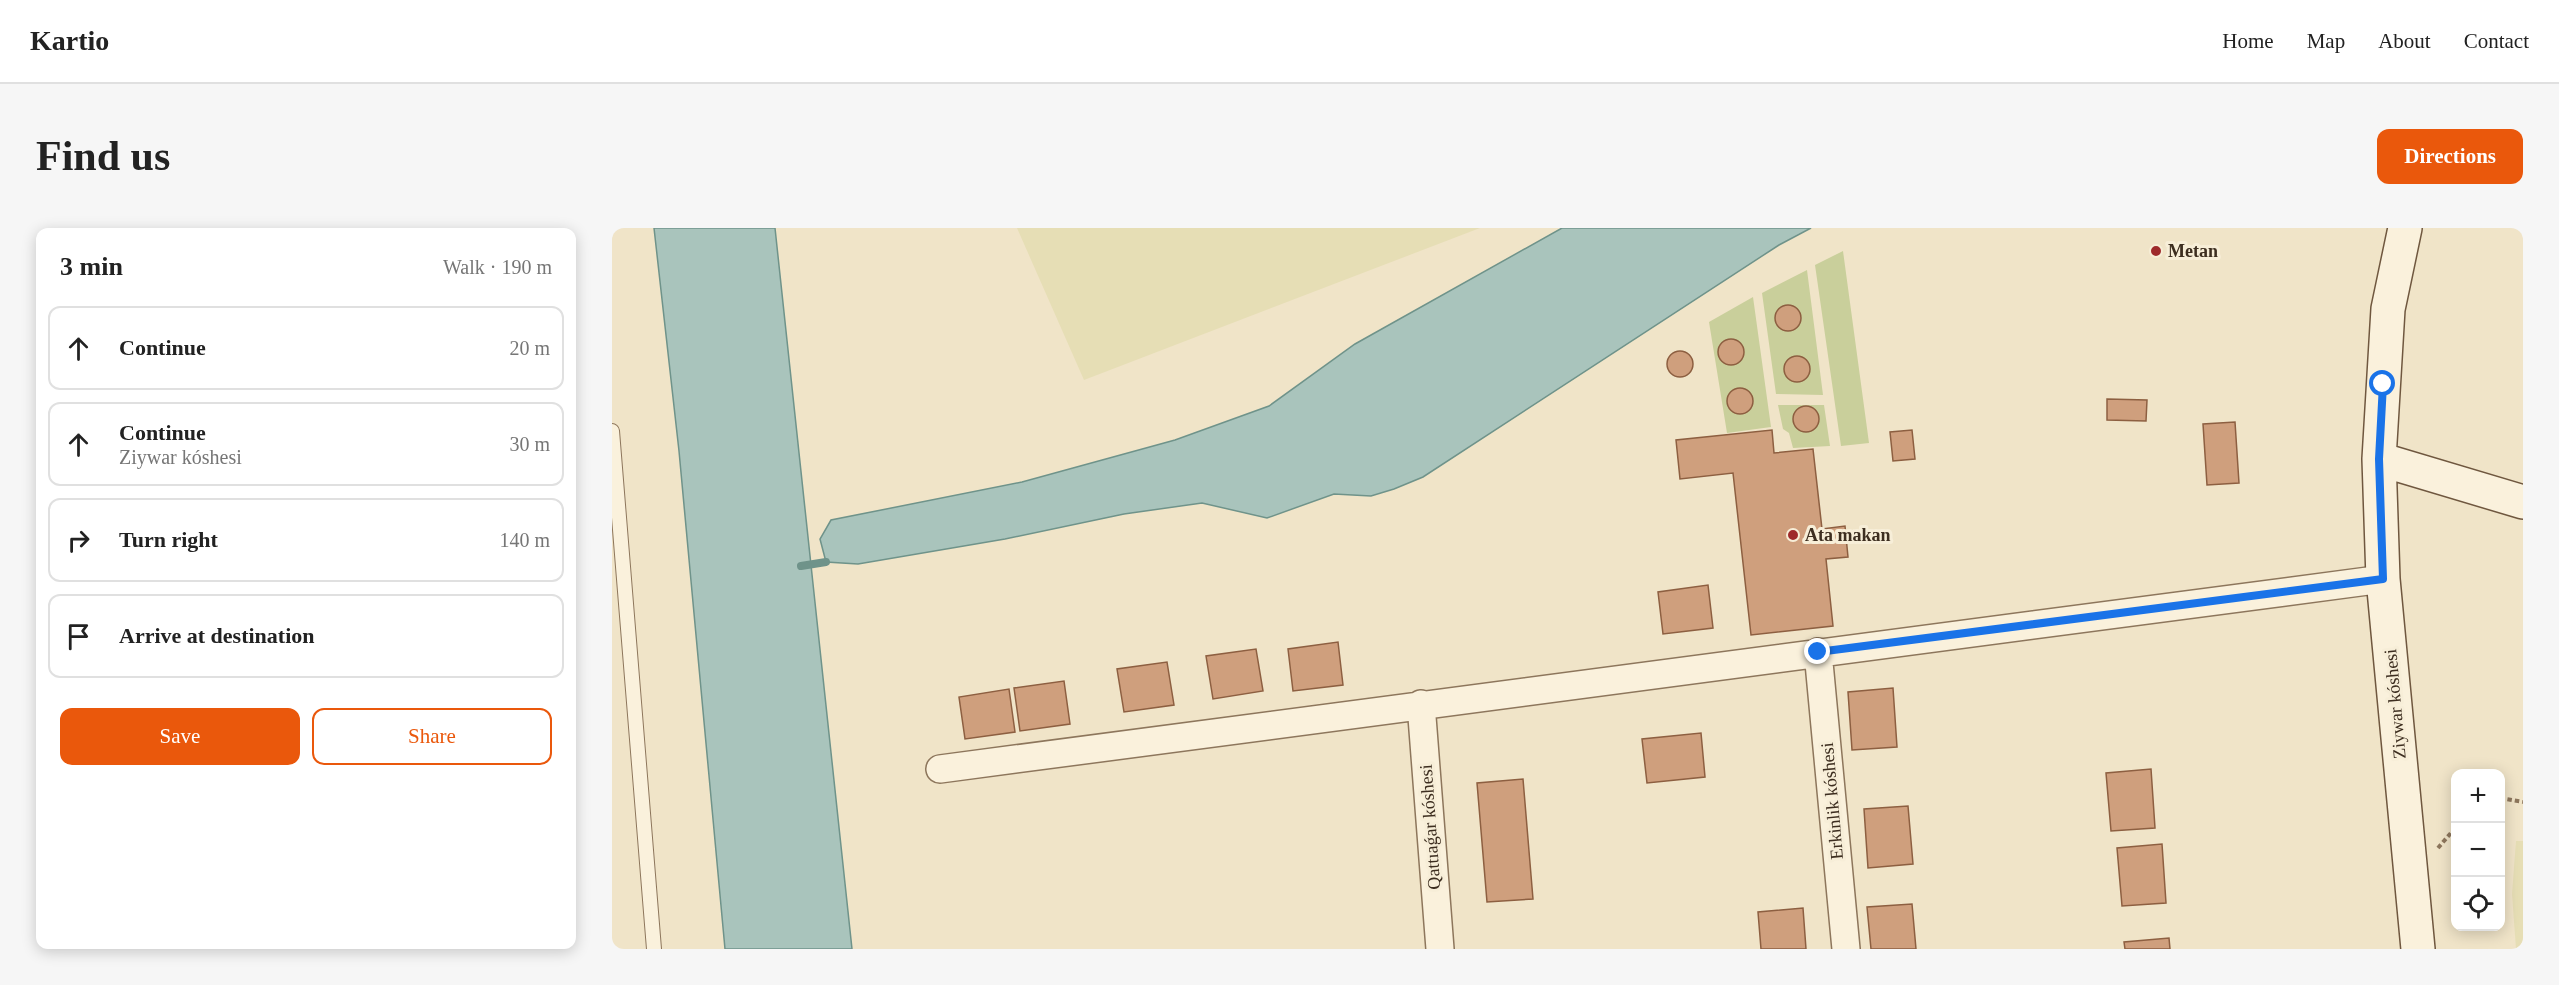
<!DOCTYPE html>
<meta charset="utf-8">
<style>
body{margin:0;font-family:"Times New Roman",serif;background:#f6f6f6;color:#222}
.controls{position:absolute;right:18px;bottom:18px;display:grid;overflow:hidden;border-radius:12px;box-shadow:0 3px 15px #0003}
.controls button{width:54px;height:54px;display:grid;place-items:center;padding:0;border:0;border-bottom:2px solid #e0e0e0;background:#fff;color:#222;font:30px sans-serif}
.stop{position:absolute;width:18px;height:18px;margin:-14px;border:4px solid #1a73e8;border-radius:50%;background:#fff}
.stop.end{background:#1a73e8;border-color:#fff;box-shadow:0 2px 6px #0008}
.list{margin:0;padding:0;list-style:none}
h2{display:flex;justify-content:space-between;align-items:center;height:78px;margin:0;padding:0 24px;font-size:26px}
h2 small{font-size:20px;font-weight:400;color:#767676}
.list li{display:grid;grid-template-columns:39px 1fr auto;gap:18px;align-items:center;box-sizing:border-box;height:84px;margin:0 12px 12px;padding:0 12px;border:2px solid #e0e0e0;border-radius:12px}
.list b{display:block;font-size:22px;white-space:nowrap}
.list p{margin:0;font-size:20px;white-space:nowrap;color:#767676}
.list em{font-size:20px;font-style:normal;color:#767676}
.actions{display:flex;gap:12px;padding:18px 24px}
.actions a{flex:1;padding:14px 0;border:2px solid #ea580c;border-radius:12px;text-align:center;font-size:21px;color:#ea580c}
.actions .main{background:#ea580c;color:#fff}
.icon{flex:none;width:33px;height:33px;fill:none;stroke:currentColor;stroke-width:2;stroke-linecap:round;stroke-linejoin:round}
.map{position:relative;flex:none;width:1911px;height:721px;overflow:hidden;border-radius:12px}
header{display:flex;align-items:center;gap:36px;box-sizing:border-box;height:84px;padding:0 30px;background:#fff;border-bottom:2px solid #e0e0e0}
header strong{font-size:28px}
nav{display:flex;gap:33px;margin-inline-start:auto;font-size:21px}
.intro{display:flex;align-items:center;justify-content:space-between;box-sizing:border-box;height:144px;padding:0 36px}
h1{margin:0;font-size:42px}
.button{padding:15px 27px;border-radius:12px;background:#ea580c;color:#fff;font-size:21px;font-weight:700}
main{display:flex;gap:36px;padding:0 36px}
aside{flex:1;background:#fff;border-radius:12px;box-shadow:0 3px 15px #0003}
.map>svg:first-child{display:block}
.farmland{fill:#e6deb5}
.green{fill:#c9cf9b}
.water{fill:#a9c4bc;stroke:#6f938a;stroke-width:1.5}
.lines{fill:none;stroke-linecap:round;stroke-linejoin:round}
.stream{stroke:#6f938a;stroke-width:8}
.building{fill:#cf9f7d;stroke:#8d5f41;stroke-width:1.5}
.service-casing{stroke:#8d765c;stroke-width:16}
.minor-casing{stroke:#8d765c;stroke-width:30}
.secondary-casing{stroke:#6f573f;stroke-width:36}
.path{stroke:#8d765c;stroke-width:4;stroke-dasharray:4.5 3;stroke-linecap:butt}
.service{stroke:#faf1dc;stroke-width:14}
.minor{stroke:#faf1dc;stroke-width:27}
.secondary{stroke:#faf1dc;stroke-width:33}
.route{stroke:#1a73e8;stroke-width:8}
.poi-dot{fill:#9e2a2b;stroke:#f7eed8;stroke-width:2}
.labels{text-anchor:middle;stroke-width:6;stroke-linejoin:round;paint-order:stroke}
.poi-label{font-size:18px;font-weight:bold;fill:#3d2e20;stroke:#f7eed8;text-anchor:start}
.street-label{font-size:18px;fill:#3d2e20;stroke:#f7eed8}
</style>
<header>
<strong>Kartio</strong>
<nav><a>Home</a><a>Map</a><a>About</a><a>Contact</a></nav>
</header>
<div class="intro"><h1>Find us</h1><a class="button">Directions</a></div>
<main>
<aside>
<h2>3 min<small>Walk · 190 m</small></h2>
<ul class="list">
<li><svg class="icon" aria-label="ahead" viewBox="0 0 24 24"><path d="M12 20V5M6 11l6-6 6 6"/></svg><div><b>Continue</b></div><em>20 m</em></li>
<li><svg class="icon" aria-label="ahead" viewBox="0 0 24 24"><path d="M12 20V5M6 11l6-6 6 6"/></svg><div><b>Continue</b><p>Ziywar kóshesi</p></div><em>30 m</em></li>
<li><svg class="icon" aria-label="right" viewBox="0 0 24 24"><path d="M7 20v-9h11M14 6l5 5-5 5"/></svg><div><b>Turn right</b></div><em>140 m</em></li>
<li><svg class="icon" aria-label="arrive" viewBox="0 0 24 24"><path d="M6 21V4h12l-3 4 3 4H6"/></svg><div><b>Arrive at destination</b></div></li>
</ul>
<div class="actions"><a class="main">Save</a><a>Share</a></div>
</aside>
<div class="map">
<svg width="1911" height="721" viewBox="0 0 1911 721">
<rect width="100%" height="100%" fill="#f0e4c8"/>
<path class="farmland" d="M 405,0 L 868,0 L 472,152 Z
M 1904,613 L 1911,613 L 1911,721 L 1904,721 L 1900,666 Z"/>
<path class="green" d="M 1231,23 L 1257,215 L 1229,218 L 1203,37 Z
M 1195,42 L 1211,167 L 1164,166 L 1150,65 Z
M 1141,69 L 1159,199 L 1115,205 L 1097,94 Z
M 1166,177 L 1212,177 L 1218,218 L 1181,220 L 1177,205 L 1171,201 Z"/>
<path class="water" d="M 42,0 L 163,0 L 240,721 L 113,721 L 67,223 Z
M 950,0 L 1199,0 L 1167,17 L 811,249 L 782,261 L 759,268 L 722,266 L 655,290 L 590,275 L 512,286 L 393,311 L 246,336 L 214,334 L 208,311 L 219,292 L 410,254 L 563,212 L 657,178 L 743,116 Z"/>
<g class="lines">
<path class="stream" d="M 189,338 L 214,334"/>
</g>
<path class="building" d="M1163 90a13 13 0 1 1 26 0a13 13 0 1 1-26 0Z
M1106 124a13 13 0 1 1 26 0a13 13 0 1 1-26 0Z
M1055 136a13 13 0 1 1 26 0a13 13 0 1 1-26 0Z
M1172 141a13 13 0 1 1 26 0a13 13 0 1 1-26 0Z
M1115 173a13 13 0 1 1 26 0a13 13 0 1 1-26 0Z
M 1495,171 L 1535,172 L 1534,193 L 1495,192 Z
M1181 191a13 13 0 1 1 26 0a13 13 0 1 1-26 0Z
M 1623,194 L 1627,255 L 1595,257 L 1591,196 Z
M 1160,202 L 1162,225 L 1201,221 L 1210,301 L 1233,298 L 1236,329 L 1214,331 L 1221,398 L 1139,407 L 1121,245 L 1068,251 L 1064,212 Z
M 1300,202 L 1303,231 L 1281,233 L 1278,204 Z
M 1096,357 L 1101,400 L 1051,406 L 1046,364 Z
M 726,414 L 731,457 L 681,463 L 676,421 Z
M 644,421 L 651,463 L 601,471 L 594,428 Z
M 555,434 L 562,477 L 512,484 L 505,441 Z
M 452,453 L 458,496 L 408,503 L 402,460 Z
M 1281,460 L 1285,519 L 1240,522 L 1236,464 Z
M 397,461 L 403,504 L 353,511 L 347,469 Z
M 1089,505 L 1093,549 L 1035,555 L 1030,511 Z
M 1539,541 L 1543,600 L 1499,603 L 1494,545 Z
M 911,551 L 921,671 L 875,674 L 865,555 Z
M 1296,578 L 1301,636 L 1256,640 L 1252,581 Z
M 1550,616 L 1554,675 L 1510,678 L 1505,620 Z
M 1300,676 L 1304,721 L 1259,721 L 1255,679 Z
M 1191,680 L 1194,721 L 1149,721 L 1146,684 Z
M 1557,710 L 1558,721 L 1513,721 L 1512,714 Z"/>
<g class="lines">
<defs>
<path id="service" d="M 0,203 L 42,721"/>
<path id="minor" d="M 1206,424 L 1234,721
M 809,476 L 828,721
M 328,541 L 1771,351"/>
<path id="secondary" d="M 1793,0 L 1776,81 L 1767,231 L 1771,351 L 1806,721
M 1767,231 L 1911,274"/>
</defs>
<use href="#service" class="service-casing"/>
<use href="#minor" class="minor-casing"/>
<use href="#secondary" class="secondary-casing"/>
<path class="path" d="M 1888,570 L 1911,574
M 1826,620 L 1844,599"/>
<use href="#service" class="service"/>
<use href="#minor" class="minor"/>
<use href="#secondary" class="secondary"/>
</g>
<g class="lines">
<path class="route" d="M 1206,424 L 1771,351 L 1767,231 L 1771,156"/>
</g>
<g class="poi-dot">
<circle cx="1544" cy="23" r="6"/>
<circle cx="1181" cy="307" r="6"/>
</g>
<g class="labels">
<g class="poi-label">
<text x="1556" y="29">Metan</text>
<text x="1193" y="313">Ata makan</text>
</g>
<g class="street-label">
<text transform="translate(1783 476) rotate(-95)" y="6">Ziywar kóshesi</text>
<text transform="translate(1220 573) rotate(-95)" y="6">Erkinlik kóshesi</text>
<text transform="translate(818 599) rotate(-94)" y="6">Qattıaǵar kóshesi</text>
</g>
</g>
</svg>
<div class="controls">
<button>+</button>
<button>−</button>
<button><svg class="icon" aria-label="locate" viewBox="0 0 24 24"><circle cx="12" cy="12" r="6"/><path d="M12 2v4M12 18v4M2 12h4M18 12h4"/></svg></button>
</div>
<div class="stop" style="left:1771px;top:156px"></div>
<div class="stop end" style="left:1206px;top:424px"></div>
</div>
</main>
